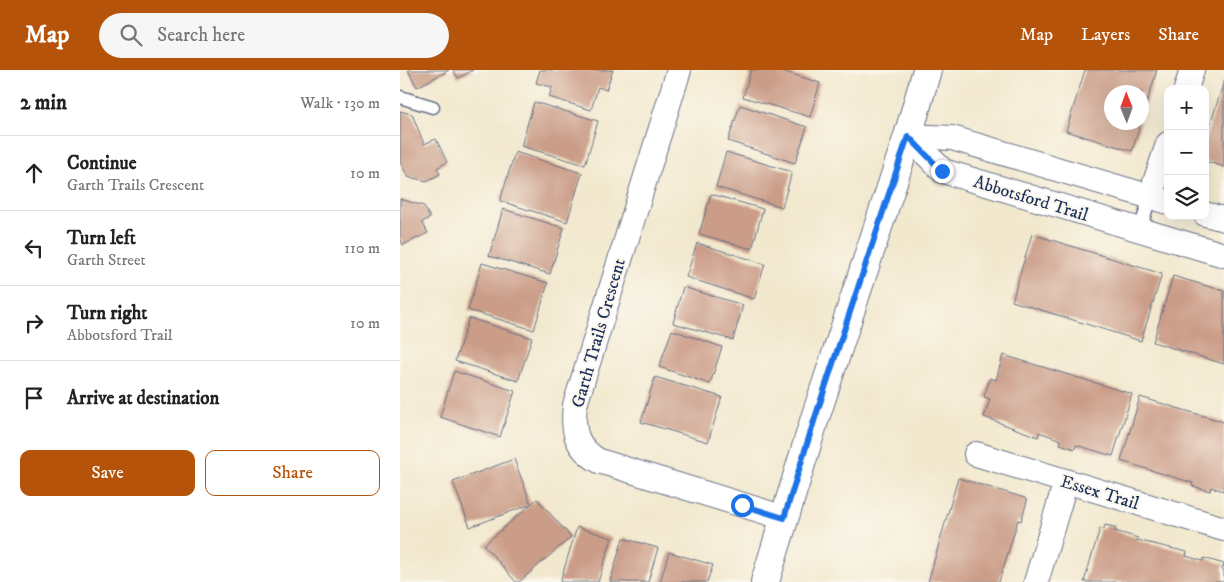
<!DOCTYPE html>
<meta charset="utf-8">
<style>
body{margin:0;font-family:"IM FELL DW Pica",serif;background:#f6f6f6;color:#222}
.controls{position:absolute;right:15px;top:15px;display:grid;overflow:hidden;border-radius:10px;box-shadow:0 5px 20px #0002}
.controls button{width:45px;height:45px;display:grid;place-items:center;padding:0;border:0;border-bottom:1px solid #e0e0e0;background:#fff;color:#222;font:25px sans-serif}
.compass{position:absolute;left:704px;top:15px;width:45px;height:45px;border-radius:50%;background:#fff;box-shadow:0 5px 20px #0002;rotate:359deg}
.stop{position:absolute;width:15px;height:15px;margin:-11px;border:4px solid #1a73e8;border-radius:50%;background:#fff}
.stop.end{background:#1a73e8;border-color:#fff;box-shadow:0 1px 5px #0008}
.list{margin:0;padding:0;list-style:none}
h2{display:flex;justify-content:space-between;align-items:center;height:65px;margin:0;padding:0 20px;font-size:21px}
h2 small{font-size:16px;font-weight:400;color:#767676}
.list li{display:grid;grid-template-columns:32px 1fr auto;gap:15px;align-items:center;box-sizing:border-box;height:75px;padding:0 20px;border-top:1px solid #e0e0e0}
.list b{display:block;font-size:19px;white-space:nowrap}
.list p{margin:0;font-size:16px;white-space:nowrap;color:#767676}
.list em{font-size:16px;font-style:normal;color:#767676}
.actions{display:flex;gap:10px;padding:15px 20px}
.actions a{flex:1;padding:11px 0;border:1px solid #b45309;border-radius:10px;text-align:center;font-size:18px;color:#b45309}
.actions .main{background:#b45309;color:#fff}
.icon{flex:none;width:28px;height:28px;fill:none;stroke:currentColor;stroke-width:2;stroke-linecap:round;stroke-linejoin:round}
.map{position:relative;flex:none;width:824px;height:512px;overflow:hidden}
header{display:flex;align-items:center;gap:30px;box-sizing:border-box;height:70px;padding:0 25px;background:#b45309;color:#fff}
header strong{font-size:24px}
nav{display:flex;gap:28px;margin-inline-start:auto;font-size:18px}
.search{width:350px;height:45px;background:#f6f6f6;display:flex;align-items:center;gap:12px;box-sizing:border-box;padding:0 18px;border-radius:28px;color:#767676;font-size:19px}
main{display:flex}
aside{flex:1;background:#fff}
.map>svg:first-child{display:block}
.building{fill:#cb9d88}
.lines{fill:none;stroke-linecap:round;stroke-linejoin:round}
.service-casing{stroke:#667085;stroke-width:15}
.minor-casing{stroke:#667085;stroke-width:26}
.tertiary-casing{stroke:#667085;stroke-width:30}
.service{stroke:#fff;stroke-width:12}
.minor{stroke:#fff;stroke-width:24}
.tertiary{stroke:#fff;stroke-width:28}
.route{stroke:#1a73e8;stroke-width:6}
.labels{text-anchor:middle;stroke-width:4;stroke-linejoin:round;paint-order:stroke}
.street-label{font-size:18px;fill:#1b2f5e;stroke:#fbf7ec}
</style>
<header>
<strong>Map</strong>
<div class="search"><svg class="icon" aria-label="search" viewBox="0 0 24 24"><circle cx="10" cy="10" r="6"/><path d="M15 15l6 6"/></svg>Search here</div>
<nav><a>Map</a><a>Layers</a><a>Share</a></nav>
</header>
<main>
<aside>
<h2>2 min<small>Walk · 130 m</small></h2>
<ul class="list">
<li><svg class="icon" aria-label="ahead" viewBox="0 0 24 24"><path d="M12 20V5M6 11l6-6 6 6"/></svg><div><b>Continue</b><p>Garth Trails Crescent</p></div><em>10 m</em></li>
<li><svg class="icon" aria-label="left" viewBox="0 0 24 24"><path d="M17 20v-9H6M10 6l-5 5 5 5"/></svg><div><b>Turn left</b><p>Garth Street</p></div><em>110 m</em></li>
<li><svg class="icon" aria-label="right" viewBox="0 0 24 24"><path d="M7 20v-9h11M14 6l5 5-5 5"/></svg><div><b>Turn right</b><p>Abbotsford Trail</p></div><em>10 m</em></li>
<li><svg class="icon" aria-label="arrive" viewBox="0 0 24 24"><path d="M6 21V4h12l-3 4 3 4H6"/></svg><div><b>Arrive at destination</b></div></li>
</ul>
<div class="actions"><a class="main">Save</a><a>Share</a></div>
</aside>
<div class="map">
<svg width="824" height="512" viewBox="0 0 824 512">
<rect width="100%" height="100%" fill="#fbf7ec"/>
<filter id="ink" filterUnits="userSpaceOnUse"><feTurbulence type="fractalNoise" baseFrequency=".02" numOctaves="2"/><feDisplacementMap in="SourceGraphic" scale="10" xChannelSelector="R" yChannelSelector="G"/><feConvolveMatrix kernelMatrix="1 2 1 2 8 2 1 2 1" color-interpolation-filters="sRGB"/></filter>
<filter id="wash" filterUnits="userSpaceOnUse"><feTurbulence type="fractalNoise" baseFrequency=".0096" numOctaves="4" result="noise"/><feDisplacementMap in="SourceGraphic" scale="20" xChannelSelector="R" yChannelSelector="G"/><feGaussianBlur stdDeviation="1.12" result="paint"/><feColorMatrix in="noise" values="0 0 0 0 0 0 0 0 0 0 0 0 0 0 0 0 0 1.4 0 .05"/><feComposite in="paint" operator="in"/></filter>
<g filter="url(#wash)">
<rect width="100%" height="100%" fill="#f2e8ce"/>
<g id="blocks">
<path class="building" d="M 8,0 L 49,0 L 17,17 Z
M 53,0 L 73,0 L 58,8 Z
M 140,0 L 213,0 L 206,20 L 198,17 L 191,40 L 149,27 L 152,17 L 136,13 Z
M 351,0 L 379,0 L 420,13 L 410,47 L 343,27 Z
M 685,0 L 757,0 L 742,48 L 742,22 L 712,22 L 712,52 L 741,52 L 732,81 L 666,61 Z
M 824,11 L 824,97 L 805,91 L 805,71 Z
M 134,32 L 198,51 L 185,95 L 121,76 Z
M 340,35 L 407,57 L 395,93 L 328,71 Z
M 0,41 L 12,44 L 24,74 L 36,69 L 47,92 L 37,98 L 40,104 L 27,111 L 8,107 L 0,92 Z
M 115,82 L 182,103 L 167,152 L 100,131 Z
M 326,82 L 392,102 L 382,137 L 316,117 Z
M 311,124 L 363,139 L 352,179 L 299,164 Z
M 0,129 L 24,136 L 30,148 L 22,152 L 28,163 L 3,175 L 0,168 Z
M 103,139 L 164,158 L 150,204 L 89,186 Z
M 632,164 L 762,204 L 741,271 L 612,231 Z
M 297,173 L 365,194 L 354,229 L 286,207 Z
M 82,193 L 148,213 L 134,260 L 68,240 Z
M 773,206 L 824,221 L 824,294 L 753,272 Z
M 283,217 L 343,235 L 333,270 L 273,253 Z
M 69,248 L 132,268 L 118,311 L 55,291 Z
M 272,260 L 322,277 L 310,314 L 259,297 Z
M 603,285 L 732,324 L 713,386 L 676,375 L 675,379 L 660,374 L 661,370 L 639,362 L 638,367 L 584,347 L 590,329 L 584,327 L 590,308 L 596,310 Z
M 54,301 L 115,321 L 100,367 L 40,347 Z
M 255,307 L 322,327 L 308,372 L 241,352 Z
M 740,327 L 824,352 L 824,421 L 811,417 L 810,421 L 792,416 L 793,413 L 721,391 Z
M 114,389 L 131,434 L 137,429 L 171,467 L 119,512 L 116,512 L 84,475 L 131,434 L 70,457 L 53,412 Z
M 558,408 L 625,428 L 627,431 L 621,451 L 618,450 L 599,512 L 528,512 Z
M 705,455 L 715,457 L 715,461 L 738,468 L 737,470 L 787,482 L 786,486 L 803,491 L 804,488 L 824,494 L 822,500 L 824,500 L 824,512 L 684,512 L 700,458 L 704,459 Z
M 177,457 L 212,468 L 198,512 L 160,512 Z
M 223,468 L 258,478 L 248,512 L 210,512 Z
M 269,482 L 313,495 L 307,512 L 260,512 Z"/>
</g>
</g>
<g filter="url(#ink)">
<use href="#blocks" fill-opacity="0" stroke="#667085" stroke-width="1"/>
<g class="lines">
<defs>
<path id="service" d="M 0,27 L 33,37
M 740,160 L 750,127"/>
<path id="minor" d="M 279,0 L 175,335 C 172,360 175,377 199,391 L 385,448
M 786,19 L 792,0
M 750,127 L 768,74
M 768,132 L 552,68 L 508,66 L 543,101 L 824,185
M 805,144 L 824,149
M 576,384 L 824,459
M 636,512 L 666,411"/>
<path id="tertiary" d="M 365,512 L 415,348 L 508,66 L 527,0"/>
</defs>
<use href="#service" class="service-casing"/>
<use href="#minor" class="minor-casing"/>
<use href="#tertiary" class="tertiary-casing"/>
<use href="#service" class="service"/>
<use href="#minor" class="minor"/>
<use href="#tertiary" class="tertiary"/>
</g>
</g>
<g class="lines" filter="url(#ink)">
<path class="route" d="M 342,435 L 384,448 L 415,348 L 508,66 L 542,101"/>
</g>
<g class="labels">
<g class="street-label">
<text transform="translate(631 128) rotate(17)" y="6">Abbotsford Trail</text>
<text transform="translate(198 263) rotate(-74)" y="6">Garth Trails Crescent</text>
<text transform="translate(700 422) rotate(17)" y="6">Essex Trail</text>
</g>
</g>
</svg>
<div class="controls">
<button>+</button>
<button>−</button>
<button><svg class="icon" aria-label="layers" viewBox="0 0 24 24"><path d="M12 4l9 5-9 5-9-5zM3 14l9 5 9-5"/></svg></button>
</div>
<svg class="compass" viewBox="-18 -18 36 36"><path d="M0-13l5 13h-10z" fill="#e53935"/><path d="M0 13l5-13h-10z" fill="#767676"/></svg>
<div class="stop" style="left:342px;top:435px"></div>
<div class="stop end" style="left:542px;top:101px"></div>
</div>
</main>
